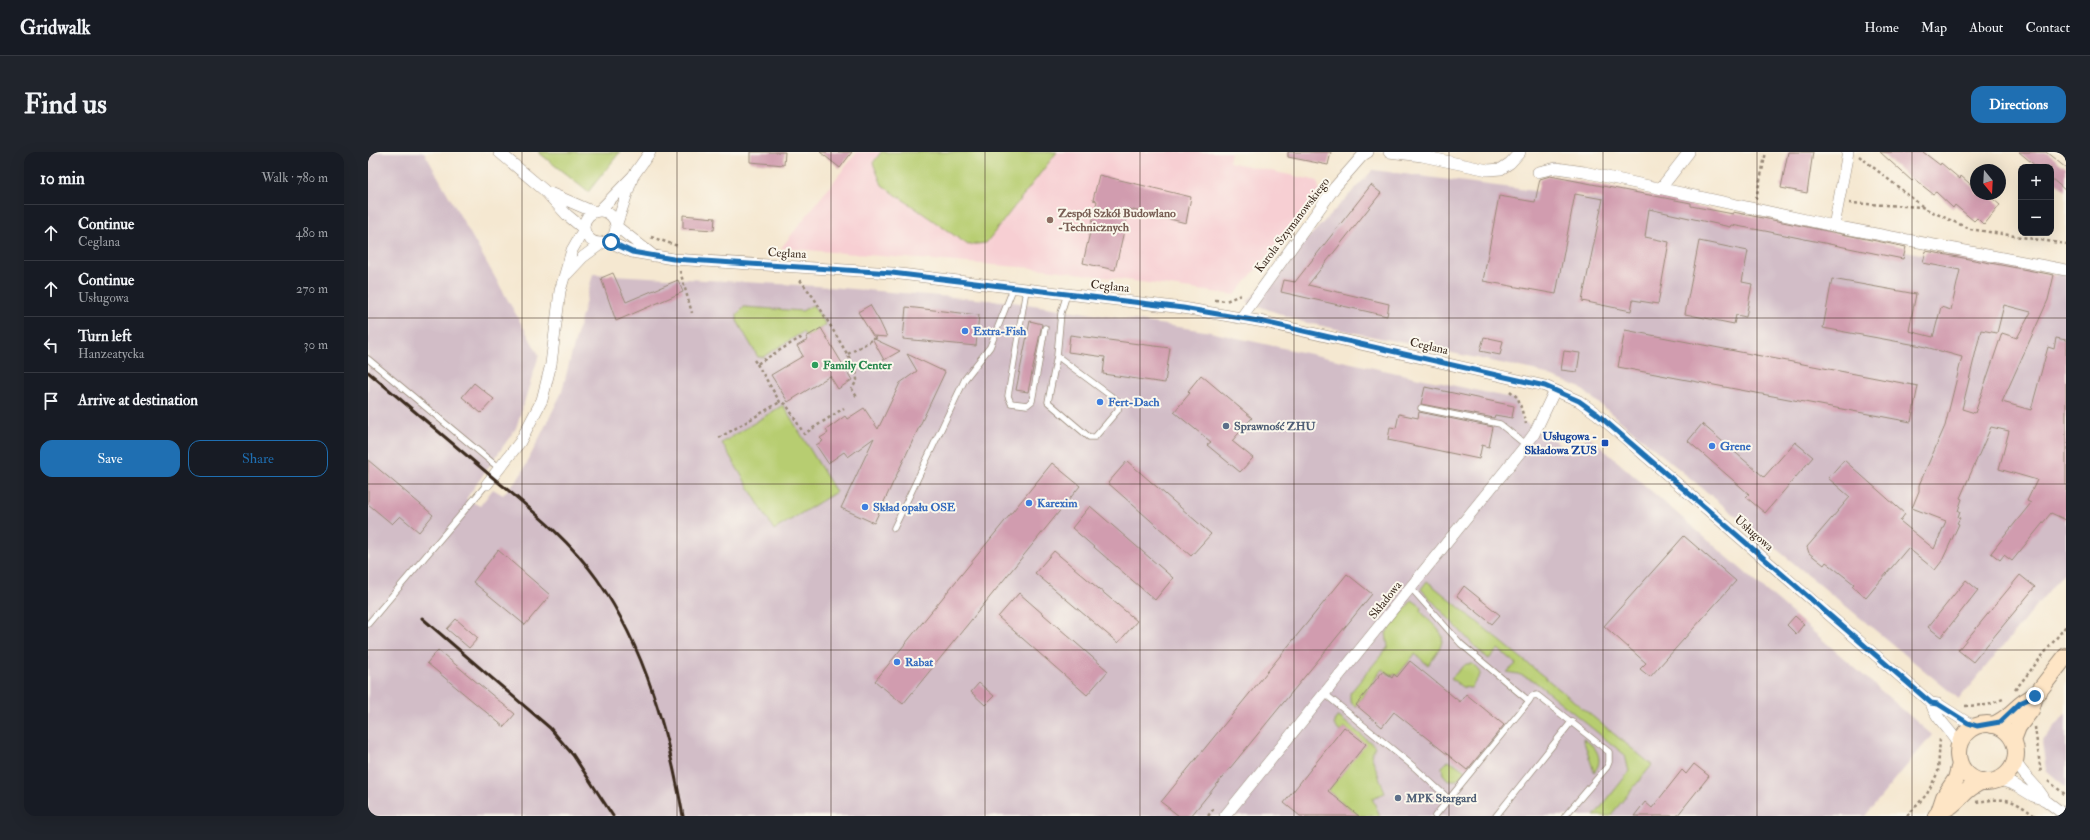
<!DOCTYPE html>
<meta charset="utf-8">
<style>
body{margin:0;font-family:"IM FELL Double Pica",serif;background:#20242c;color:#f1f3f6}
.controls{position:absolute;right:12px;top:12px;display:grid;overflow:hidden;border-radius:8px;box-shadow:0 4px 16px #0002}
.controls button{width:36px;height:36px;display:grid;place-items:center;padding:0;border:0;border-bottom:1px solid #363941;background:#171b24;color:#f1f3f6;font:20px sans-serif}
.compass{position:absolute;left:1602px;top:12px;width:36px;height:36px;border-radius:50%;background:#171b24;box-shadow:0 4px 16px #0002;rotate:162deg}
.stop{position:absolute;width:12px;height:12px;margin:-9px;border:3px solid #1f6fb2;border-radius:50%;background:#fff}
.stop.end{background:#1f6fb2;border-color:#fff;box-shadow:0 1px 4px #0008}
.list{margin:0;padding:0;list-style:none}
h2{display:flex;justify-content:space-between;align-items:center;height:52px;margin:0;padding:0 16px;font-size:17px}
h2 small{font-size:13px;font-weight:400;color:#9ea1a6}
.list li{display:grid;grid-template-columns:26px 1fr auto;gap:12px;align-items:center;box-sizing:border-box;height:56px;padding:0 16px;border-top:1px solid #363941}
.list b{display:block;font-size:15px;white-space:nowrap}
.list p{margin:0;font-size:13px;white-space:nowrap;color:#9ea1a6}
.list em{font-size:13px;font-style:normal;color:#9ea1a6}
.actions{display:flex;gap:8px;padding:12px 16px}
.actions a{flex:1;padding:9px 0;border:1px solid #1f6fb2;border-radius:12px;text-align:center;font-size:14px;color:#1f6fb2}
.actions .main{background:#1f6fb2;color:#fff}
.icon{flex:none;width:22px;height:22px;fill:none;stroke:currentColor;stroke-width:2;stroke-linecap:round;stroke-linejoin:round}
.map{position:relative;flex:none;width:1698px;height:664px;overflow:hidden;border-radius:12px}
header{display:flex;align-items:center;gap:24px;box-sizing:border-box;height:56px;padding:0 20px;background:#171b24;border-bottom:1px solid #363941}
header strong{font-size:19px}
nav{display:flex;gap:22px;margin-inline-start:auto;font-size:14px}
.intro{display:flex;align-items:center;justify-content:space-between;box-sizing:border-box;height:96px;padding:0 24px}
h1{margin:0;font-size:28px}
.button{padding:10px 18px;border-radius:12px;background:#1f6fb2;color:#fff;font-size:14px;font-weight:700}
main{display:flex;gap:24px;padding:0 24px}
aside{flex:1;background:#171b24;border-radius:12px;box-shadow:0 4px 16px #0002}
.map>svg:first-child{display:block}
.built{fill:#f7cfd3}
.industrial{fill:#d2bdc7}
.green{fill:#b7cd71;stroke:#797c48}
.building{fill:#d19caf;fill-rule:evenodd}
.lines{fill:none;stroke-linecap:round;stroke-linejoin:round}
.lane-casing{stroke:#988978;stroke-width:7}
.street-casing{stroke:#988978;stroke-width:12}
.secondary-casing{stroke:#988978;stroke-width:18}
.path{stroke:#988978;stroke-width:2.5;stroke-dasharray:3 3;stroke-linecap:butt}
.lane{stroke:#fff;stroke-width:5.5}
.street{stroke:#fff;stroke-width:11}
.secondary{stroke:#fee5c5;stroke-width:16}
.rail{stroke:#3b2a1e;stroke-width:3}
.route{stroke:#1f6fb2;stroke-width:5}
.grid{fill:none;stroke:#3b2a1e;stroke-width:1;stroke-opacity:0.55}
.education-dot{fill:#8d6e63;stroke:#fbf7ec;stroke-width:1.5}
.shop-dot{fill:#3f7fe0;stroke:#fbf7ec;stroke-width:1.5}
.leisure-dot{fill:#2e9e5b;stroke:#fbf7ec;stroke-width:1.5}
.service-dot{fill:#5c6f8a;stroke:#fbf7ec;stroke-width:1.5}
.transit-dot{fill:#1a4fb4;stroke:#fbf7ec;stroke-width:1.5}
.labels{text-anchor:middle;stroke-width:4;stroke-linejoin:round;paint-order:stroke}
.education-label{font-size:12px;font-weight:bold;fill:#785e54;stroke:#fbf7ec;text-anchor:start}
.street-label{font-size:12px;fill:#3b2a1e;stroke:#fbf7ec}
.shop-label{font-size:12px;font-weight:bold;fill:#366cbe;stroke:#fbf7ec;text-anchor:start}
.leisure-label{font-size:12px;font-weight:bold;fill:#27864d;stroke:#fbf7ec;text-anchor:start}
.service-label{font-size:12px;font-weight:bold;fill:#4e5e75;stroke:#fbf7ec;text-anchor:start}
.transit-label{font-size:12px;font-weight:bold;fill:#164399;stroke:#fbf7ec;text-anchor:end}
</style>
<header>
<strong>Gridwalk</strong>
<nav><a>Home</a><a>Map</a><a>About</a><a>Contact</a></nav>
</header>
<div class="intro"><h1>Find us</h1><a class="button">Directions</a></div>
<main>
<aside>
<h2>10 min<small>Walk · 780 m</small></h2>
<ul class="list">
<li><svg class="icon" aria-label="ahead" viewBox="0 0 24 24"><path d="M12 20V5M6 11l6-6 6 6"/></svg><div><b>Continue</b><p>Ceglana</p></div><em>480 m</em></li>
<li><svg class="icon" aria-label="ahead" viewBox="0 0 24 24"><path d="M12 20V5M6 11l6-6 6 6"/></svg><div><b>Continue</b><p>Usługowa</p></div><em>270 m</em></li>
<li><svg class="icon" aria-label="left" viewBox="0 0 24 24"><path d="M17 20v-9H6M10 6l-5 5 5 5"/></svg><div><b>Turn left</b><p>Hanzeatycka</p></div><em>30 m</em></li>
<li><svg class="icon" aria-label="arrive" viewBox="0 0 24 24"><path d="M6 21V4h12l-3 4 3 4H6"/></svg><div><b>Arrive at destination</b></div></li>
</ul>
<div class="actions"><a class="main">Save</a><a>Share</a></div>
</aside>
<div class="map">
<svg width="1698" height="664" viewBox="0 0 1698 664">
<rect width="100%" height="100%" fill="#fbf7ec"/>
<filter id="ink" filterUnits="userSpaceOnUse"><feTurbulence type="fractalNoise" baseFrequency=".025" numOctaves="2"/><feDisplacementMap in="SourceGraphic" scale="8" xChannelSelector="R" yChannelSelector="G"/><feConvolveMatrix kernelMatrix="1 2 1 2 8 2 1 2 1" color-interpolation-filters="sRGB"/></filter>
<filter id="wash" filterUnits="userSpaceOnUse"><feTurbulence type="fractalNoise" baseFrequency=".012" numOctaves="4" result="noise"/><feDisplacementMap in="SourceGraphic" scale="16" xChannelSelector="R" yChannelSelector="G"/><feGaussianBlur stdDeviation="0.9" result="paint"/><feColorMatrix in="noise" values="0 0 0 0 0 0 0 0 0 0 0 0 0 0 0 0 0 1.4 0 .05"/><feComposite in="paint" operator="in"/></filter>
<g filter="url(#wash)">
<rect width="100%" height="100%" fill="#f5e8d1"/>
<path class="built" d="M 489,0 L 863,0 L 861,10 L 950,29 L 951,40 L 867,143 L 678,117 L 413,96 Z"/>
<path class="industrial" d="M 0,0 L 56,0 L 171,203 L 148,276 L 98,347 L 112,354 L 125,337 L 135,343 L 154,321 L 193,242 L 225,122 L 448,134 L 645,150 L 837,179 L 1147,247 L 1155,269 L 1188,289 L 1204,302 L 1220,284 L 1564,583 L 1497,664 L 0,664 Z
M 1005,18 L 1368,65 L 1682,128 L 1698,113 L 1698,418 L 1591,547 L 1211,235 L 1166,218 L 935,170 L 879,150 Z
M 1698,561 L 1698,635 L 1678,618 L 1674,590 Z"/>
<path class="green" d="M 170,0 L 252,0 L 220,40 Z
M 513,0 L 689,0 L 618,91 L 600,93 L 514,33 L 505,11 Z
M 445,153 L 458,173 L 438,185 L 435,180 L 395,205 L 390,205 L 369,169 L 369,162 L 376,155 L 434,159 Z
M 415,253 L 468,340 L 406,378 L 354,291 Z
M 1059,429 L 1284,613 L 1242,664 L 1226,664 L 1261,620 L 1257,603 L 1165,528 L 1150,522 L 1139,520 L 1148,512 L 1130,497 L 1121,507 L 1113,501 L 1053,437 Z
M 1044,448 L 1054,455 L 1052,458 C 1074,485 1085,479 1060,513 L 1047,502 L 1029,524 L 1026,522 L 1024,524 L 1014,517 L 987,555 L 982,549 L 982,541 L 1020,495 L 1018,481 Z
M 1098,512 L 1105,512 L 1112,519 L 1112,523 L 1103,536 L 1094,535 L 1083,526 Z
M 969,565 L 971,565 L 1007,594 L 1003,603 L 1017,641 L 1004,646 L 1012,664 L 991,664 L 960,639 L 997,592 L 976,575 L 972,580 L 966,573 Z
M 1215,587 C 1228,593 1237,608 1226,620 Z
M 1080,609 L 1086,611 L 1097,619 L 1089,628 L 1080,628 L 1075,622 L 1074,615 Z"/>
<g id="blocks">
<path class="building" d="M 382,0 L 417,0 L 416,13 L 382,10 Z
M 452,0 L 484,0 L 472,16 Z
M 920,0 L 963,0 L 960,13 L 920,5 Z
M 1420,0 L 1445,0 L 1439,41 L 1413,36 Z
M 1512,0 L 1555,0 L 1572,13 L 1573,11 L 1592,27 L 1593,24 L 1608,37 L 1608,42 L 1619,42 L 1632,53 L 1616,73 L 1609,66 L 1606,69 L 1587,53 L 1585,56 L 1568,40 L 1565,42 L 1546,27 L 1544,29 Z
M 1651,0 L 1678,0 L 1698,16 L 1698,39 L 1683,26 L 1683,15 L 1669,15 Z
M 731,23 L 823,45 L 818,71 L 761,57 L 747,118 L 715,111 L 729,49 L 725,48 Z
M 1182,24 L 1323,51 L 1323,54 L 1365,62 L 1365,60 L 1538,95 L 1535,107 L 1397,79 L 1363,73 L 1362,75 L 1281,57 L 1277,85 L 1301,90 L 1290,152 L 1265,148 L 1263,159 L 1214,149 L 1235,47 L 1207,42 L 1188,142 L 1115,129 L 1131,44 L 1167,50 L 1172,27 Z
M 1003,33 L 1013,41 L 940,133 L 1021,152 L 1019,164 L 913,140 L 916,128 L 927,130 Z
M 315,63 L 347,66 L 346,78 L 315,76 Z
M 1331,89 L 1380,99 L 1374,130 L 1384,132 L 1378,165 L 1368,163 L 1366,172 L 1317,162 Z
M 1558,99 L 1686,123 L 1680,148 L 1634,250 L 1663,258 L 1680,195 L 1686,197 L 1688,186 L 1698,188 L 1698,368 L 1683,361 L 1644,409 L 1636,403 L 1632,408 L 1623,401 L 1663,351 L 1659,349 L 1669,328 L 1631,317 L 1641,279 L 1623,275 L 1592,346 L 1594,347 L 1590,359 L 1592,359 L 1590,365 L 1592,366 L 1589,371 L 1591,372 L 1574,409 L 1567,418 L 1540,396 L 1498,446 L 1484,434 L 1486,432 L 1458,410 L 1456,413 L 1441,401 L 1439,395 L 1482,345 L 1460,326 L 1476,308 L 1537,362 L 1532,369 L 1566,397 L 1578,369 L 1544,356 L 1551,339 L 1551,333 L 1577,274 L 1594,205 L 1554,194 L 1455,176 L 1464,127 L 1548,142 L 1541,179 L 1565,185 L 1573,155 L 1583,158 L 1592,118 L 1555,111 ZM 1636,153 L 1663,160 L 1649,186 L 1634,181 L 1607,261 L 1594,257 L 1613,178 L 1629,181 Z
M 245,121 L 258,150 L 310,128 L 315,140 L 248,169 L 233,126 Z
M 502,153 L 512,170 L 519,185 L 505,184 L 490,160 Z
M 538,155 L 611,163 L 608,194 L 535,187 Z
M 662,169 L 674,172 L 660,240 L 648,238 Z
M 453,176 L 484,228 L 470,237 L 462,224 L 420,250 L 403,223 L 435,204 L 429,194 L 440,188 L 438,185 Z
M 1257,178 L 1550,234 L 1543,270 L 1250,215 Z
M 702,183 L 802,196 L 797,231 L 735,222 L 737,205 L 700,200 Z
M 1116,185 L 1135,189 L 1132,203 L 1112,199 Z
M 504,186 L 532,199 L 516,208 Z
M 1196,199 L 1212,201 L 1209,220 L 1193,218 Z
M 539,202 L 577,220 L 506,371 L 473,356 L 506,286 L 480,305 L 476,300 L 460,311 L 448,293 L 455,289 L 452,286 L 460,281 L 458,278 L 477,264 L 479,267 L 496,256 L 510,277 L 532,231 L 549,219 Z
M 833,223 L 884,266 L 864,289 L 885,306 L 872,320 L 839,293 L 843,290 L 806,260 L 822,241 L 820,239 Z
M 106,231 L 126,247 L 113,261 L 94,245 Z
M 1057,235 L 1146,254 L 1144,266 L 1127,263 L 1126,266 L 1053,252 Z
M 1051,260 L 1125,275 L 1121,295 L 1114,293 L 1111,307 L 1020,288 L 1022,275 L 1028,276 L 1031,262 L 1050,266 Z
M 1334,272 L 1396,325 L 1427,290 L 1445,305 L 1397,361 L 1378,345 L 1381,342 L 1320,289 Z
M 0,308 L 65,363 L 51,380 L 32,364 L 24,372 L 0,352 Z
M 759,309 L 843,382 L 823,404 L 740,331 Z
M 684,311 L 712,334 L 535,552 L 507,529 Z
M 722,354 L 805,426 L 787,448 L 704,376 Z
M 1316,384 L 1368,429 L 1282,525 L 1272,517 L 1278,511 L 1236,474 Z
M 130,398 L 182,443 L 157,473 L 105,430 Z
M 686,399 L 769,469 L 750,491 L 667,421 Z
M 979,422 L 1004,442 L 823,664 L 811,664 L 793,650 Z
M 1652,423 L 1667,435 L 1605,510 L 1590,498 Z
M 1598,428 L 1610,438 L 1573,485 L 1560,475 Z
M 1096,434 L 1132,463 L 1124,472 L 1089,444 Z
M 651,441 L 740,519 L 719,543 L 630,465 Z
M 1427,464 L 1436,472 L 1428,482 L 1419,473 Z
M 88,467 L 110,486 L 101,496 L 79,477 Z
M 70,498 L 147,562 L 136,575 L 59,511 Z
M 1042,509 L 1092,550 L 1098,542 L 1136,573 L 1099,618 L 1026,560 L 1014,575 L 988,553 L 1015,519 L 1024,526 L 1026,522 L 1029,525 Z
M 611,531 L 626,544 L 617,553 L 603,540 Z
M 976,575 L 998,592 L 960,639 L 991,664 L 932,664 L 916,651 Z
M 1326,612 L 1341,624 L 1309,664 L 1266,664 L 1277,650 L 1284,656 L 1314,618 L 1318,622 Z"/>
</g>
</g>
<g filter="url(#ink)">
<use href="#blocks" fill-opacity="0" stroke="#988978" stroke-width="1"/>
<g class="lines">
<defs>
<path id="lane" d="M 658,138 L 640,244 L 643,251 L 659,253 L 664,249 L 677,176
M 689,204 L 680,250 L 721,285 L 727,285 L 750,258 L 751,250 L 689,204 L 693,161 L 699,142
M 0,207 L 132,317
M 1053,256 L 1132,272 L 1158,293
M 526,376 L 597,227 L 622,195 L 645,137
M 1043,436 L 1093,492 L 1161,549
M 0,472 L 119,332
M 957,542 L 1046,615 L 1081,647
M 1067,664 L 1161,549 L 1164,544 L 1169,543 L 1241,600 L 1241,610 L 1239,615 L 1197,664
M 1128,664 L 1204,569"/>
<path id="street" d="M 1021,0 L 1054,4 L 1120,18 L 1133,17 L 1142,11 L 1152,0
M 1170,20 L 1188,16 L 1216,20 L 1466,74 L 1698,118
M 265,24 L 248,74 L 286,104
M 1293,36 L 1321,0
M 182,41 L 226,60
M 231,59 L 265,24 L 282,0
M216 75a16 16 0 1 1 32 0a16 16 0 1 1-32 0Z
M 1466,74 L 1480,0
M 239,89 L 264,100 L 305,107 L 524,121 L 815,156 L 896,170 L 1177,234 L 1211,249 L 1229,262 L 1549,539 L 1563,551 L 1570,552 L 1600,571 L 1609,574
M 199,122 L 215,105 L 234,91
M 873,166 L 967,35 L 995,3 L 1000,0
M 119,332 L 152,290 L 174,248 L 183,212 L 192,139 L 204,98 L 216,77 L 199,63 L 176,38 L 131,0
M 1563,551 C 1568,569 1584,577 1591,594
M 1647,608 C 1654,624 1669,632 1677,648
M 1630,627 L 1647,633 L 1665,644 L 1677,648 L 1698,664
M 857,664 L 1158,293 L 1166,282 L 1186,240"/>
<path id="secondary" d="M1590 601a29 29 0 1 1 58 0a29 29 0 1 1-58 0Z
M 1624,573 C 1643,567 1648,551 1667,544
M 1645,588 L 1650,575 L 1663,558 L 1667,544 L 1698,504
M 1571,660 L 1576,645 L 1588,627 L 1592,612
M 1568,664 C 1572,658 1579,657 1584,653 C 1597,642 1599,636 1615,629"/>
</defs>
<use href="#lane" class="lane-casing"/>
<use href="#street" class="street-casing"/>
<use href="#secondary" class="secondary-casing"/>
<path class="path" d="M 1491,4 L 1554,54
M 1388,47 L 1398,0
M 1481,51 L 1554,55 L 1602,77 L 1698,92
M 283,85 L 310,94
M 312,119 L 324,161
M 432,128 L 446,146 L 488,217 L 489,228 L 484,237 L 489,245
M 847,148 L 858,149 L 875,142
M 480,202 L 511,184
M 386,208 L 389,212 L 432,186 L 435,190
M 389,212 L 412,250 L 418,252 L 436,282 L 476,256
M 1142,239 L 1150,246 L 1158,272
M 351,286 L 412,250
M 1647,538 L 1698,474
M 1597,554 L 1620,553 L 1635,547
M 1667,575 L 1673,622
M 1680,629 L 1698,643
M 1608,650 C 1638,646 1642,645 1667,664
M 840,664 L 847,655
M 1539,664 L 1559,642 L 1570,620 L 1572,586"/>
<use href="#lane" class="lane"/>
<use href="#street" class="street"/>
<use href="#secondary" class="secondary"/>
<path class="rail" d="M 0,220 C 41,255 82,289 123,324 C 161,356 200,386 229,427 C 278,497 300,581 315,664
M 54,466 L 182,576 L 205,603 L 245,664"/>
</g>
</g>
<g class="lines" filter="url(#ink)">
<path class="route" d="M 243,90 L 264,100 L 305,107 L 524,121 L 815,156 L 896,170 L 1177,234 L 1211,249 L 1229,262 L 1563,551 L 1570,552 L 1600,571 L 1609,574 L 1632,570 L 1652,551 L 1667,544"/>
</g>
<path class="grid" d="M 154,0 L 154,664M 309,0 L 309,664M 463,0 L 463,664M 617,0 L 617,664M 772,0 L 772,664M 926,0 L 926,664M 1081,0 L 1081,664M 1235,0 L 1235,664M 1389,0 L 1389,664M 1544,0 L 1544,664M 0,166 L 1698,166M 0,332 L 1698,332M 0,498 L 1698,498"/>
<circle class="education-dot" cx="682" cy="68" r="4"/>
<g class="shop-dot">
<circle cx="597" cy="179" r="4"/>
<circle cx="732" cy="250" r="4"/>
<circle cx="1344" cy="294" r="4"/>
<circle cx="661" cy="351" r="4"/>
<circle cx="497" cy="355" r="4"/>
<circle cx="529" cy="510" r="4"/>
</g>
<circle class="leisure-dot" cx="447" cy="213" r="4"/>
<g class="service-dot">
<circle cx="858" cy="274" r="4"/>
<circle cx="1030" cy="646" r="4"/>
</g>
<rect class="transit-dot" x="1233" y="287" width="8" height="8" rx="2"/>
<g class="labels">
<g class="education-label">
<text x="690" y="65">Zespół Szkół Budowlano<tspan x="690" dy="14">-Technicznych</tspan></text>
</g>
<g class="street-label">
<text transform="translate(924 73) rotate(-53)" y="4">Karola Szymanowskiego</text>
<text transform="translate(419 101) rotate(3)" y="4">Ceglana</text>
<text transform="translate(742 134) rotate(6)" y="4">Ceglana</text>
<text transform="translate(1061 194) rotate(13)" y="4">Ceglana</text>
<text transform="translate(1386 381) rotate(41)" y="4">Usługowa</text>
<text transform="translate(1017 448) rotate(-51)" y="4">Składowa</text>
</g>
<g class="shop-label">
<text x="605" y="183">Extra-Fish</text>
<text x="740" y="254">Fert-Dach</text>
<text x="1352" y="298">Grene</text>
<text x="669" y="355">Karexim</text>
<text x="505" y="359">Skład opału OSE</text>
<text x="537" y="514">Rabat</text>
</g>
<g class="leisure-label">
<text x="455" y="217">Family Center</text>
</g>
<g class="service-label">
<text x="866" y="278">Sprawność ZHU</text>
<text x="1038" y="650">MPK Stargard</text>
</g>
<g class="transit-label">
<text x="1229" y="288">Usługowa -<tspan x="1229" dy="14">Składowa ZUS</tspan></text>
</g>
</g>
</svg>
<div class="controls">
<button>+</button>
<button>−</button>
</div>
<svg class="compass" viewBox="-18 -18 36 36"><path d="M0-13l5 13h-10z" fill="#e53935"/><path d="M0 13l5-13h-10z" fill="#9ea1a6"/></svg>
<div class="stop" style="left:243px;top:90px"></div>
<div class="stop end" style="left:1667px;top:544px"></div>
</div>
</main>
